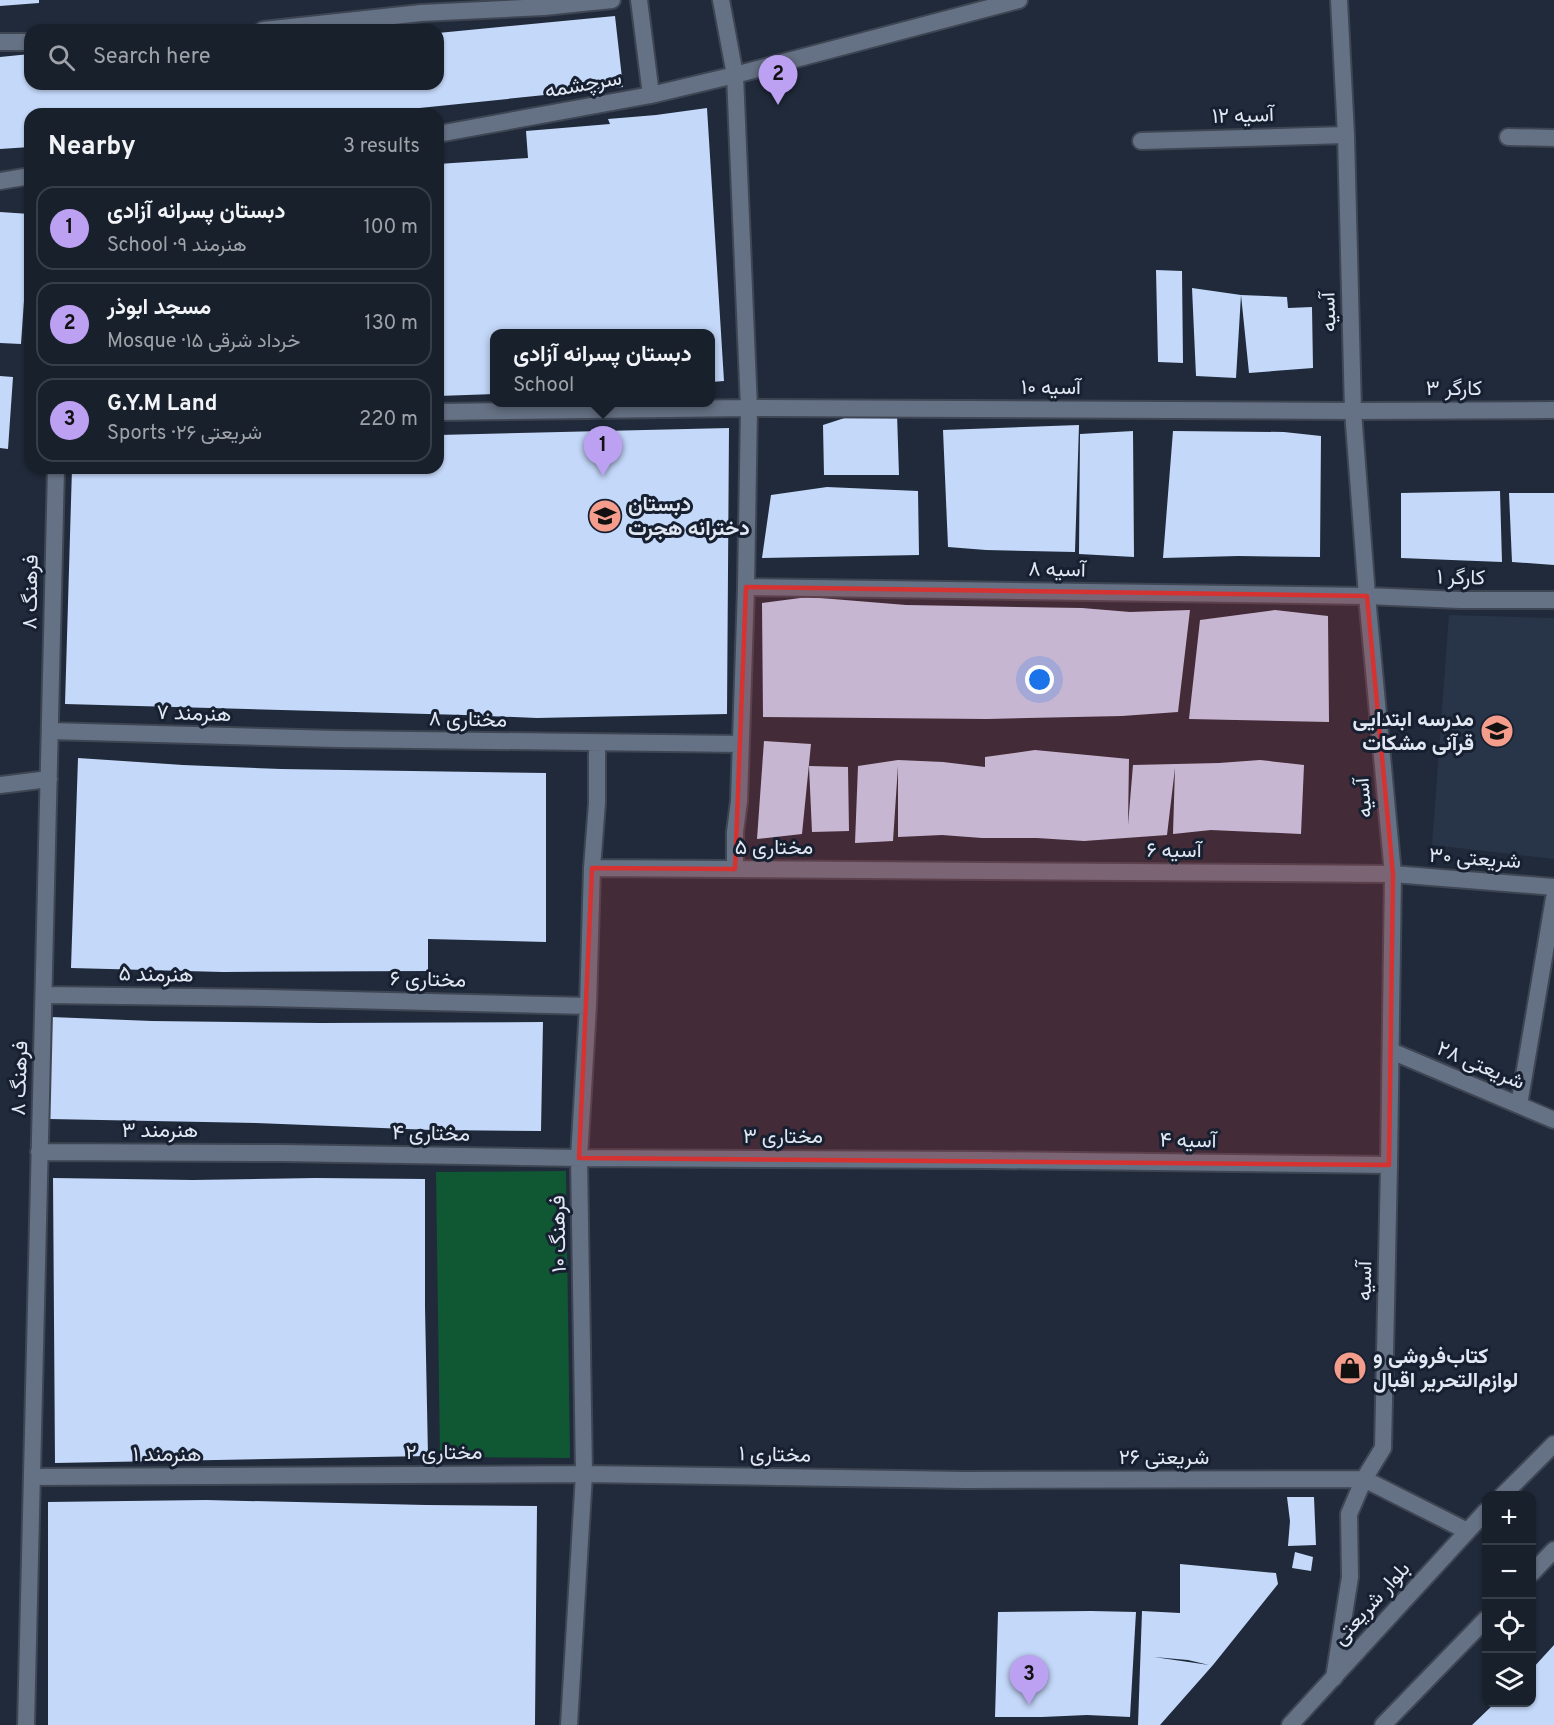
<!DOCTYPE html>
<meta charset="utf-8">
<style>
body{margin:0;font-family:Overpass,Vazirmatn,sans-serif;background:#252d38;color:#f1f3f6}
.controls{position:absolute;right:18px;bottom:18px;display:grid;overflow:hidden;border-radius:12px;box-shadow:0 2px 4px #0004}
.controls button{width:54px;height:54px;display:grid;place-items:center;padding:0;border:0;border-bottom:2px solid #363e48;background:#18202c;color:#f1f3f6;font:30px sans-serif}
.you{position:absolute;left:1040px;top:680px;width:21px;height:21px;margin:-15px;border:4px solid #fff;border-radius:50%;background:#1a73e8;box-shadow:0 0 0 9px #1a73e833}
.badge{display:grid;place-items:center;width:39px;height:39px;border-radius:50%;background:#bca0f2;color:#111;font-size:20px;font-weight:700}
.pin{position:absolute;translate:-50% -50px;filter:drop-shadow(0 2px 3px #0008)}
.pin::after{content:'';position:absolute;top:32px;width:21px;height:18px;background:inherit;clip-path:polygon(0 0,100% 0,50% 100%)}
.popup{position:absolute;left:490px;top:329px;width:225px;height:78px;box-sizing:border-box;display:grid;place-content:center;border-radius:12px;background:#18202c;filter:drop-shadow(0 2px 4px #0005);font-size:20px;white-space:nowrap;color:#9fa3a9}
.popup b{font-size:22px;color:#f1f3f6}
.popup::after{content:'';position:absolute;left:50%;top:100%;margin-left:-12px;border:12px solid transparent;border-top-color:#18202c}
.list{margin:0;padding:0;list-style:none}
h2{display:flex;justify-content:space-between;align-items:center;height:78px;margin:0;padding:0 24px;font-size:26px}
h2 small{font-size:20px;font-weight:400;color:#9fa3a9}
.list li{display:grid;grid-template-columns:39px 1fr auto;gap:18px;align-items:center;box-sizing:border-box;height:84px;margin:0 12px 12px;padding:0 12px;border:2px solid #363e48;border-radius:18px}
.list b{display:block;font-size:22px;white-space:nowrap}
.list p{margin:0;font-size:20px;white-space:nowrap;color:#9fa3a9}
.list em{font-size:20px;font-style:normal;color:#9fa3a9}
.icon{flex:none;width:33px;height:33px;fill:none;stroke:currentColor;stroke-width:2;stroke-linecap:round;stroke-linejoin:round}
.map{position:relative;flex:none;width:1554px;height:1725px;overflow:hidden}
.search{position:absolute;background:#18202c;box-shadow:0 2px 4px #0004;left:24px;top:24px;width:420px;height:66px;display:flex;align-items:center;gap:15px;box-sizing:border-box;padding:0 21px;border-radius:18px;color:#9fa3a9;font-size:22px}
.panel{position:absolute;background:#18202c;box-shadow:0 2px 4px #0004;left:24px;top:108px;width:420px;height:366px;border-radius:18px}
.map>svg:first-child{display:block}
.built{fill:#283549}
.green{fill:#105734}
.building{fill:#c4d8fa;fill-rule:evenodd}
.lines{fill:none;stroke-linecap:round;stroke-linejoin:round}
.minor-casing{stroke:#3e4553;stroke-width:20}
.secondary-casing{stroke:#3e4553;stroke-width:20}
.minor{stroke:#657184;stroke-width:16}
.secondary{stroke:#657184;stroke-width:16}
.marked{fill:#d73232;fill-opacity:0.2;stroke:#d73232;stroke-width:4.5;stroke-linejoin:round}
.labels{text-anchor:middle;stroke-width:6;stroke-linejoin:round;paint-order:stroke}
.street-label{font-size:21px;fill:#e1e8f3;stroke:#172030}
.poi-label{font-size:21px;font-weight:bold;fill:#e1e8f3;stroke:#172030;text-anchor:start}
</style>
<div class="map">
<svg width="1554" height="1725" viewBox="0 0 1554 1725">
<rect width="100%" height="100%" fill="#202a3a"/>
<path class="built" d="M 1449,615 L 1554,618 L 1554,859 L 1432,845 Z"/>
<path class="green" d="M 566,1171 L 570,1458 L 440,1457 L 436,1172 Z"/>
<path class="building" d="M 0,0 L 39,0 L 39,3 L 0,6 Z
M 615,16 L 623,87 L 361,114 L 30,114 L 30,147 L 0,149 L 0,57 L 30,54 L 30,84 L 438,84 L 438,33 Z
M 707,108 L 724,381 L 711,382 L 711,333 L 495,333 L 495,394 L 438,396 L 438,164 L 528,158 L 526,131 L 610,124 L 608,119 L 656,115 Z
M 0,212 L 30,214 L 21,344 L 0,343 Z
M 1156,270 L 1182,271 L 1183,363 L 1158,362 Z
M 1192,288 L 1241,295 L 1287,297 L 1288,308 L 1312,307 L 1313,368 L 1249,373 L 1241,295 L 1236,378 L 1196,376 Z
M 0,376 L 13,377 L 8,449 L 0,448 Z
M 863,412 L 897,414 L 899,475 L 824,475 L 823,425 Z
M 1079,425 L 1075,552 L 986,550 L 948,547 L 943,430 Z
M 729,428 L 727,714 L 537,718 L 464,715 L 65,704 L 72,468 L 438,468 L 438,435 Z
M 1133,431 L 1134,557 L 1079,554 L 1080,434 Z
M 1173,431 L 1284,432 L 1321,436 L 1320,557 L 1238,556 L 1163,558 Z
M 827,487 L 918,491 L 919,555 L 762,558 L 771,495 Z
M 1500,491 L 1502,562 L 1401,558 L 1401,493 Z
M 1509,493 L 1554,493 L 1554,565 L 1512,562 Z
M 808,597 L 906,605 L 1082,608 L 1130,612 L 1190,610 L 1178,712 L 1122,716 L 987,719 L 763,717 L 762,603 Z
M 1275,610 L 1328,616 L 1329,722 L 1189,719 L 1200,620 Z
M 764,741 L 811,744 L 802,834 L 757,839 Z
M 1035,750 L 1129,759 L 1128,825 L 1133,765 L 1219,763 L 1260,760 L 1304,765 L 1301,834 L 1211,830 L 1173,834 L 1175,768 L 1167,835 L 1084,841 L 1037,838 L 982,838 L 942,835 L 898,837 L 898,766 L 893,841 L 855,843 L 858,766 L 898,760 L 943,762 L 985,767 L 985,757 Z
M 78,758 L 183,765 L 281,769 L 546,773 L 546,942 L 428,939 L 428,971 L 223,972 L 71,968 Z
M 809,766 L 848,767 L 849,831 L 812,832 Z
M 51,1017 L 152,1021 L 321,1023 L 543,1022 L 541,1131 L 432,1130 L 256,1123 L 49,1119 Z
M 53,1178 L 193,1180 L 316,1178 L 425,1179 L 425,1307 L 428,1456 L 55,1463 Z
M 1287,1497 L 1314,1497 L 1316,1545 L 1288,1546 L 1290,1521 Z
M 206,1500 L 426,1505 L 537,1506 L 535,1725 L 48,1725 L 48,1502 Z
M 1295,1552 L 1313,1557 L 1311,1571 L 1292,1568 Z
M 1180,1564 L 1276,1573 L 1278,1584 L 1213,1665 L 1160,1725 L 1138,1725 L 1142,1611 L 1180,1613 ZM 1154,1657 L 1188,1660 L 1209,1665 Z
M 1091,1611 L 1136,1612 L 1130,1717 L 1087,1715 L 1042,1717 L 995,1717 L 998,1612 Z
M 1554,1645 L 1554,1725 L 1472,1725 L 1496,1702 L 1532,1702 L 1532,1669 Z"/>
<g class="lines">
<defs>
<path id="minor" d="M 639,0 L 651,95
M 721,0 L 735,75 L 749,408 L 746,587 L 739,801 L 735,832 L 735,869
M 263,30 L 421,13 L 544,7 L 612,0
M 0,42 L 30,42
M 438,134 L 651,95 L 735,75 L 1019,0
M 1508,137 L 1554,138
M 1141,141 L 1346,135
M 0,181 L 30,176
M 438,412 L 749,408 L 1353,411 L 1554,410
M 746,587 L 1367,596 L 1460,600 L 1554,600
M 50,731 L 337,739 L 741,744
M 0,785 L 49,779
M 592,868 L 1393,874 L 1554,887
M 44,995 L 268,998 L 588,1006
M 1391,1051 L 1554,1120
M 1519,1105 L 1554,898
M 39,1152 L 281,1153 L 579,1158 L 986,1160 L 1389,1165
M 32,1477 L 584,1474 L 965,1480 L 1364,1479 L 1467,1531
M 1334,1678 L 1350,1577 L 1349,1514 L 1364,1479 L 1383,1448 L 1389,1165 L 1393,874 L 1367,596 L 1353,411 L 1346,135 L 1339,0
M 26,1725 L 56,468
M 569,1725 L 584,1474 L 579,1158 L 588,1006 L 592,868 L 597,803 L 597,743"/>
<path id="secondary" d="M 1502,1496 L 1554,1444
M 1532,1573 L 1554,1550
M 1290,1725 L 1486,1511
M 1383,1725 L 1486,1619"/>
</defs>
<use href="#minor" class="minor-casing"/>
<use href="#secondary" class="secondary-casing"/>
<use href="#minor" class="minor"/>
<use href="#secondary" class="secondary"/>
</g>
<path class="marked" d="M 746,587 L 1367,596 L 1393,874 L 1389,1165 L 579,1158 L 592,868 L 735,869 Z"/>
<defs>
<symbol id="school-disc" viewBox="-11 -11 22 22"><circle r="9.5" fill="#f49d8c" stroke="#172030"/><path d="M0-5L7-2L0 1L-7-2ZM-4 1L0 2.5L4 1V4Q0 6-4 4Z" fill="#111"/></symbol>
<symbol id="shop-disc" viewBox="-11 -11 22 22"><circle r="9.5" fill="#f49d8c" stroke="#172030"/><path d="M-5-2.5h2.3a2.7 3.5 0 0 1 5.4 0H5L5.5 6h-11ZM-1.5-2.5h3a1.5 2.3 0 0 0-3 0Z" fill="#111"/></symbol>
</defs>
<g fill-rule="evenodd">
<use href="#school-disc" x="586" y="497" width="38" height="38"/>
<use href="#school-disc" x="1478" y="712" width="38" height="38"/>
<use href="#shop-disc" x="1331" y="1349" width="38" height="38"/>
</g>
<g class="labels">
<g class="street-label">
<text transform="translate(583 84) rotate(-10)" y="7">سرچشمه</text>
<text transform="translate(1243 115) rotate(-2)" y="7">آسیه ۱۲</text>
<text transform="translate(1328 312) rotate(-92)" y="7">آسیه</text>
<text x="1051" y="394">آسیه ۱۰</text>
<text x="1454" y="395">کارگر ۳</text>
<text transform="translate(1057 569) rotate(1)" y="7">آسیه ۸</text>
<text transform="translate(1461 577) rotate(1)" y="7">کارگر ۱</text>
<text transform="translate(30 592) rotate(-89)" y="7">فرهنگ ۸</text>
<text transform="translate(194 713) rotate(2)" y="7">هنرمند ۷</text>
<text transform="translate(468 719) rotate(1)" y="7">مختاری ۸</text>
<text transform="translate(1363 798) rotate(-95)" y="7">آسیه</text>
<text x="774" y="854">مختاری ۵</text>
<text x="1174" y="857">آسیه ۶</text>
<text transform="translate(1475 858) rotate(4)" y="7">شریعتی ۳۰</text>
<text transform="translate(156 974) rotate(1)" y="7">هنرمند ۵</text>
<text transform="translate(428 979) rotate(1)" y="7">مختاری ۶</text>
<text transform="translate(1481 1065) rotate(23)" y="7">شریعتی ۲۸</text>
<text transform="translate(19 1078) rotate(-88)" y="7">فرهنگ ۸</text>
<text x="160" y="1137">هنرمند ۳</text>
<text transform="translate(431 1133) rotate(1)" y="7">مختاری ۴</text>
<text x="783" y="1143">مختاری ۳</text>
<text transform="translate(1188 1140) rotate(1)" y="7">آسیه ۴</text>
<text transform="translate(558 1234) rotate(-91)" y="7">فرهنگ ۱۰</text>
<text transform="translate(1364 1281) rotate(-89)" y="7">آسیه</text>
<text x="444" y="1459">مختاری ۲</text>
<text x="167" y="1461">هنرمند ۱</text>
<text transform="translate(775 1454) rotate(1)" y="7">مختاری ۱</text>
<text x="1164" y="1464">شریعتی ۲۶</text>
<text transform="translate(1371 1603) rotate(-48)" y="7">بلوار شریعتی</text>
</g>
<g class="poi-label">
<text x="628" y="511">دبستان<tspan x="628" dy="24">دخترانه هجرت</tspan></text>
<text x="1474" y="726" text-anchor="end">مدرسه ابتدایی<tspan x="1474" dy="24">قرآنی مشکات</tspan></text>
<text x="1373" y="1363">کتاب‌فروشی و<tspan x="1373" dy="24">لوازم‌التحریر اقبال</tspan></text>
</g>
</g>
</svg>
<div class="controls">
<button>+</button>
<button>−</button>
<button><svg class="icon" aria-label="locate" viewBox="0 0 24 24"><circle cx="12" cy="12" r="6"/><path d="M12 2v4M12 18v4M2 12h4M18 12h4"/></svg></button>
<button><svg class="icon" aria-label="layers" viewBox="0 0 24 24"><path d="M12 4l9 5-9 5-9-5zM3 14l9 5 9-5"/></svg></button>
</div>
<div class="you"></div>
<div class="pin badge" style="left:603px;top:476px">1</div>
<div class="popup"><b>دبستان پسرانه آزادی</b>School</div>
<div class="pin badge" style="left:778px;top:105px">2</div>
<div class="pin badge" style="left:1029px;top:1705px">3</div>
<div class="search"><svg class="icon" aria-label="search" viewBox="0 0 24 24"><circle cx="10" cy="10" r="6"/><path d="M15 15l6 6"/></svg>Search here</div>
<section class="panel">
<h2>Nearby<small>3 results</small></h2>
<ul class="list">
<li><span class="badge">1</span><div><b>دبستان پسرانه آزادی</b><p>School · هنرمند ۹</p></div><em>100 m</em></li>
<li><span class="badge">2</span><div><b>مسجد ابوذر</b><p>Mosque · ۱۵ خرداد شرقی</p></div><em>130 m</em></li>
<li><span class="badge">3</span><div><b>G.Y.M Land</b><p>Sports · شریعتی ۲۶</p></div><em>220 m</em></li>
</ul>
</section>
</div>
